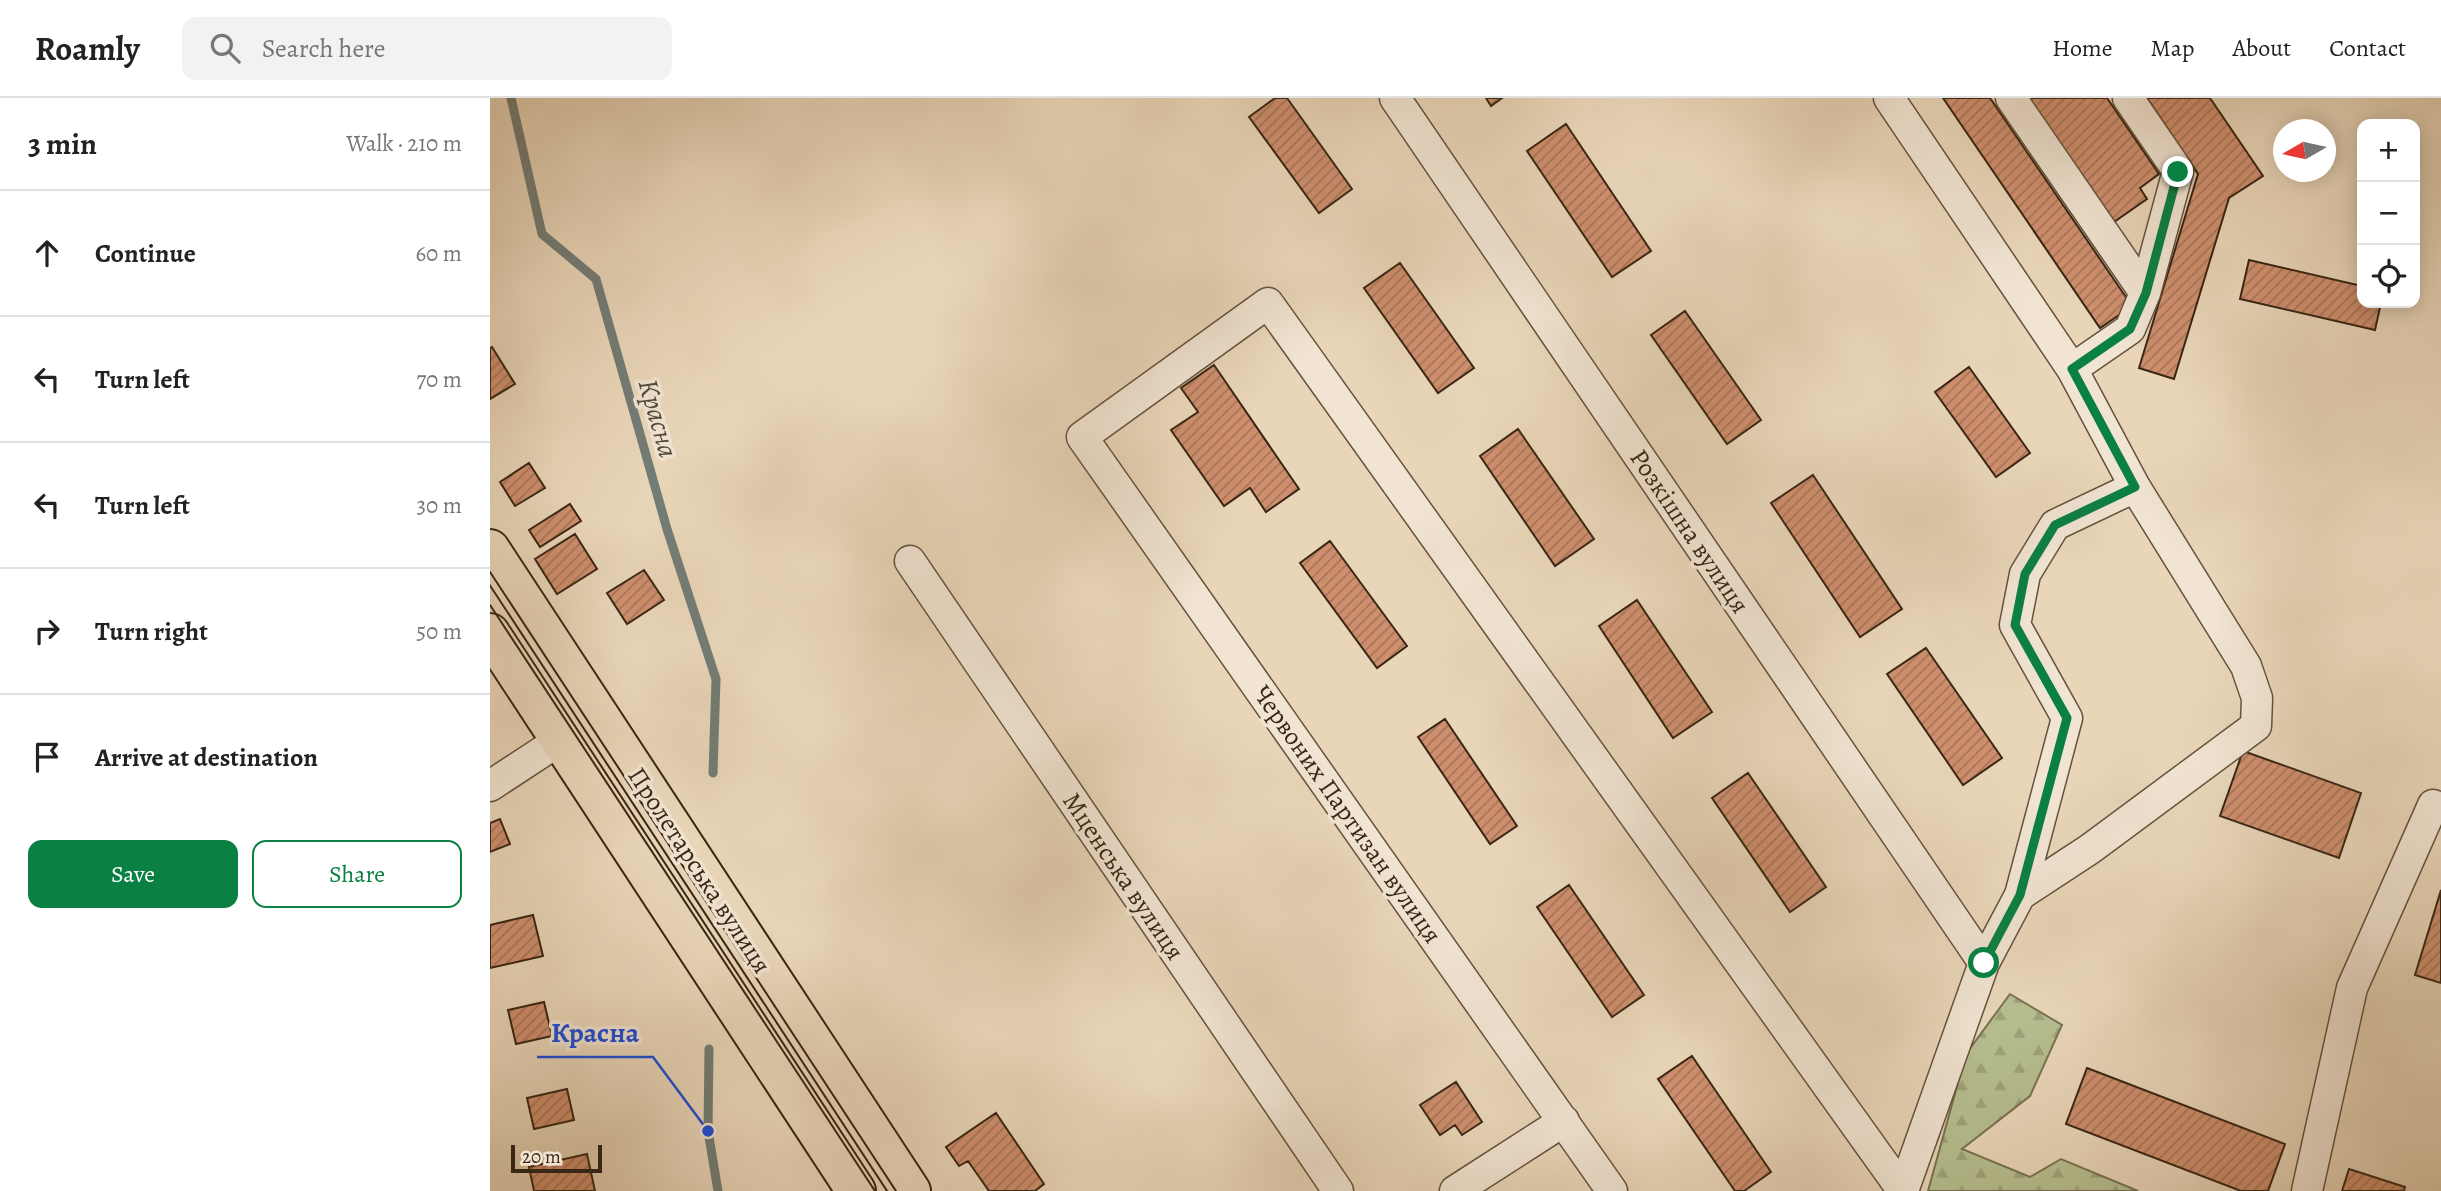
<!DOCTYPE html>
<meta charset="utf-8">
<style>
body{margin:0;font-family:Alegreya,serif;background:#f2f2f2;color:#222}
.controls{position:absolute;right:21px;top:21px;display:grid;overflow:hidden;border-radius:14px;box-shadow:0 4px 18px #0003}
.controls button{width:63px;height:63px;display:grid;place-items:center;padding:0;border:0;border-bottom:2px solid #e0e0e0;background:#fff;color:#222;font:35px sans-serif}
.compass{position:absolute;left:1783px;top:21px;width:63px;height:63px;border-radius:50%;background:#fff;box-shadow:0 4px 18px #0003;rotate:261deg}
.scale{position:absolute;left:21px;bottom:18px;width:91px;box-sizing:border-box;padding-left:7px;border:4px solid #392614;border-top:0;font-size:19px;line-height:24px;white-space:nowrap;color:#392614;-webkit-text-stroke:5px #f1e4d2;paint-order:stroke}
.stop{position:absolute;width:21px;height:21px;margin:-16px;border:5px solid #0b8043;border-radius:50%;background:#fff}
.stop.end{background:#0b8043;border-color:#fff;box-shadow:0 2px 7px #0008}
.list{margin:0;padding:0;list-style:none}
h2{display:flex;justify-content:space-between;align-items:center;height:91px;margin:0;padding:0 28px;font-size:30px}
h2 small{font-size:23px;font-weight:400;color:#767676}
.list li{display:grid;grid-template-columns:46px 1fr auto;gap:21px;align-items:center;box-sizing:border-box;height:126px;padding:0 28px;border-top:2px solid #e0e0e0}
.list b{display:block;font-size:26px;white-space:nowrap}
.list em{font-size:23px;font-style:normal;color:#767676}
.actions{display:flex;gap:14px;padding:21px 28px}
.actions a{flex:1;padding:16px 0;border:2px solid #0b8043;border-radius:14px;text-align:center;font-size:24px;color:#0b8043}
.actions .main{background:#0b8043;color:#fff}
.icon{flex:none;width:38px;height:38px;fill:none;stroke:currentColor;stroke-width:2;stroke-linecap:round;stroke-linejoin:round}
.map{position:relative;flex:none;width:1951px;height:1093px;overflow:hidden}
header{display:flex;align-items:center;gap:42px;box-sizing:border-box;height:98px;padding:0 35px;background:#fff;border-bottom:2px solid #e0e0e0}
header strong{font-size:33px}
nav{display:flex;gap:38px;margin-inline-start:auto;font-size:24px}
.search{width:490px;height:63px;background:#f2f2f2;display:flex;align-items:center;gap:18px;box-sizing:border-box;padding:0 24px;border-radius:14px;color:#767676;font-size:26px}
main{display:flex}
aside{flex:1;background:#fff}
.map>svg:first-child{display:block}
.forest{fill:url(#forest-firs);stroke:#787252;stroke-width:2}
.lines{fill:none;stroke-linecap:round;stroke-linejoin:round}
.stream{stroke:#737d76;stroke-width:9}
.building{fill:url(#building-hatch);stroke:#392614;stroke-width:2}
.minor-casing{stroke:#65523d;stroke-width:33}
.major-casing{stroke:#392614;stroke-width:42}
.minor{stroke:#f1e4d2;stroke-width:30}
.major{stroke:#e9d6b9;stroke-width:38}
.tram{stroke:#392614;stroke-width:2}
.route{stroke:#0b8043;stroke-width:9}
.labels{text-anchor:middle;stroke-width:7;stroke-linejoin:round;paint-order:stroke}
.street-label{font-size:26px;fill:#392614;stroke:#f1e4d2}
.water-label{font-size:28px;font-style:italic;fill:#514a3d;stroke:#f1e4d2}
.leader{fill:none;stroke:#1d4ed8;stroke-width:2.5}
.callout-dot{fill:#1d4ed8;stroke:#f1e4d2;stroke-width:2.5}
.callout-label{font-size:28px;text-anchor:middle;font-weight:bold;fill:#1d4ed8;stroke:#f1e4d2;stroke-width:7;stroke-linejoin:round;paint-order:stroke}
</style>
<header>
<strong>Roamly</strong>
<div class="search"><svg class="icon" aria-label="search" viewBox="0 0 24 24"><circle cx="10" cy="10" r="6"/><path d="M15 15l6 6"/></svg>Search here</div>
<nav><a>Home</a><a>Map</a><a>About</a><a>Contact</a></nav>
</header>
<main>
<aside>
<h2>3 min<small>Walk · 210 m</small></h2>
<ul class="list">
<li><svg class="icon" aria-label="ahead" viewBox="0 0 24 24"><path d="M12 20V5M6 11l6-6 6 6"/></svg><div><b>Continue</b></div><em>60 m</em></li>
<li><svg class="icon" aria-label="left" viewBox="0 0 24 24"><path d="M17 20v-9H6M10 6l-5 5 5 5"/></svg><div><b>Turn left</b></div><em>70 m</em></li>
<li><svg class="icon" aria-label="left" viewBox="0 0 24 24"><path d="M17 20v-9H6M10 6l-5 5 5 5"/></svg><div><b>Turn left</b></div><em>30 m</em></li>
<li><svg class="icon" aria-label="right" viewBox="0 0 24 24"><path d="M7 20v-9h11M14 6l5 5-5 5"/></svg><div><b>Turn right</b></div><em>50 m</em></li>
<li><svg class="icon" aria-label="arrive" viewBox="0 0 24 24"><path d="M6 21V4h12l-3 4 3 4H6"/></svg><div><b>Arrive at destination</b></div></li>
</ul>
<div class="actions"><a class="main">Save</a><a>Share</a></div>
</aside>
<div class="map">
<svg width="1951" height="1093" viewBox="0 0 1951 1093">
<defs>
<pattern id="forest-firs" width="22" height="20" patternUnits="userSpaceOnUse" patternTransform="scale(1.75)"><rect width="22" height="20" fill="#b6be8f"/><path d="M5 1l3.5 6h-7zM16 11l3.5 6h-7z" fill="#9da37a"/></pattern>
<pattern id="building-hatch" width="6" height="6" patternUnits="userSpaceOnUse" patternTransform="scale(1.75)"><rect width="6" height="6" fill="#ce8f6e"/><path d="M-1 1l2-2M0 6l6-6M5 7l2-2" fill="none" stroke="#a87559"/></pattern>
</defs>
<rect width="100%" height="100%" fill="#e9d6b9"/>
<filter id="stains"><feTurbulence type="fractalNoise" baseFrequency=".00286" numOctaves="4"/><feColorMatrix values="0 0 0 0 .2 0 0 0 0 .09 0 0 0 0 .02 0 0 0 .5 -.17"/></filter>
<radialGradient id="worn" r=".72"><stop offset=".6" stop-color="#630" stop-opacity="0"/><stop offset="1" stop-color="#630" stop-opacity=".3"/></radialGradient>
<path class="forest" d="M 1520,896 L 1572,927 L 1540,998 L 1472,1051 L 1540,1079 L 1571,1061 L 1648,1093 L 1438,1093 L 1476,956 Z"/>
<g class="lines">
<path class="stream" d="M 21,0 L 52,136 L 106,181 L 177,431 L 226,581 L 223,675
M 219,951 L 218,1033 L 228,1093"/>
</g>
<path class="building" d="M 785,0 L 797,0 L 862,91 L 829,115 L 759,19 Z
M 996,0 L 1012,0 L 1001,8 Z
M 1453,0 L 1500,0 L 1642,208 L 1610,230 Z
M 1535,0 L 1617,0 L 1669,76 L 1650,90 L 1657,101 L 1621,126 Z
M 1657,0 L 1720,0 L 1773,78 L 1739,100 L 1684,281 L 1649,270 L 1708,76 Z
M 1076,26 L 1161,153 L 1122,179 L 1037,53 Z
M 1759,162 L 1872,188 L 1872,205 L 1891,205 L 1885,232 L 1750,201 Z
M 910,165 L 984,270 L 948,295 L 874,190 Z
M 1195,213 L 1271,322 L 1237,346 L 1161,237 Z
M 2,249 L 25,286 L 0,301 L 0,250 Z
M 724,267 L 809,391 L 776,414 L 760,390 L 734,408 L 681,332 L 708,314 L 691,290 Z
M 1479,269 L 1540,355 L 1506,379 L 1445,294 Z
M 1028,331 L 1104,441 L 1065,468 L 990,358 Z
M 39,365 L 55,390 L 25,408 L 10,384 Z
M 1323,377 L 1412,511 L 1370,539 L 1281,405 Z
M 80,406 L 91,423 L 50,449 L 39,432 Z
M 85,436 L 107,471 L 67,496 L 45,461 Z
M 840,443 L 917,548 L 887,570 L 810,465 Z
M 154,472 L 174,502 L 137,526 L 117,495 Z
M 1147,502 L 1222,614 L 1183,640 L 1109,528 Z
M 1436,550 L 1512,660 L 1473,687 L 1397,576 Z
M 955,621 L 1027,728 L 1000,746 L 928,639 Z
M 1753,653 L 1871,695 L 1849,760 L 1730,718 Z
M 1258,675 L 1336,789 L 1300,814 L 1222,700 Z
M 10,721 L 20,746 L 0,754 L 0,725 Z
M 1079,787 L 1154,897 L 1122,919 L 1047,809 Z
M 1951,792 L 1951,885 L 1925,877 Z
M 43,817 L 53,858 L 0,870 L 0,827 Z
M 54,904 L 62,938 L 26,946 L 18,912 Z
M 1202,958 L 1281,1074 L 1254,1093 L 1245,1093 L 1168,981 Z
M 1597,970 L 1795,1046 L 1778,1093 L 1751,1093 L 1576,1026 Z
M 966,984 L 992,1024 L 972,1037 L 965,1027 L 950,1037 L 930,1007 Z
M 77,991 L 84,1022 L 44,1031 L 37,1000 Z
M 506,1015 L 554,1086 L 545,1093 L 499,1093 L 478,1063 L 469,1068 L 456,1049 Z
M 97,1056 L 105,1093 L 44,1093 L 39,1069 Z
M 1859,1071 L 1915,1089 L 1914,1093 L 1852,1093 Z"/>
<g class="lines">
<defs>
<path id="minor" d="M 905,0 L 1494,865
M 1399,0 L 1582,271 L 1645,389 L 1565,427 L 1535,476 L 1525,527 L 1577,620 L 1530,797 L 1494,865 L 1413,1093
M 1521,0 L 1655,195
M 1582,271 L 1640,231 L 1655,195 L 1688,73 L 1638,0
M 420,463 L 848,1093
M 0,688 L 70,642
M 1530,797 L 1600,751 L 1766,628 L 1767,600 L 1756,568 L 1645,389
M 965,1093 L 1074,1023
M 1122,1093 L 592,339 L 778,205 L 1413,1093
M 1817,1093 L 1862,890 L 1943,707 L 1951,710"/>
<path id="major" d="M 0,451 L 421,1093
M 0,535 L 366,1093"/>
</defs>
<use href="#minor" class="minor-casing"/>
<use href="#major" class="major-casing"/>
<use href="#minor" class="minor"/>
<use href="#major" class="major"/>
<path class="tram" d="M 0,474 L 406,1093
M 0,507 L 385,1093"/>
</g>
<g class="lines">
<path class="route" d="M 1494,865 L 1530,797 L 1577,620 L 1525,527 L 1535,476 L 1565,427 L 1645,389 L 1582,271 L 1640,231 L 1656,195 L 1688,74"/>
</g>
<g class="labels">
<g class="street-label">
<text transform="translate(1200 433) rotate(56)" y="9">Розкішна вулиця</text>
<text transform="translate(858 716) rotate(55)" y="9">Червоних Партизан вулиця</text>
<text transform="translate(210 772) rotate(57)" y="9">Пролетарська вулиця</text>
<text transform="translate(634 778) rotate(56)" y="9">Мценська вулиця</text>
</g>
<g class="water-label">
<text transform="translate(169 320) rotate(74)" y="10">Красна</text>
</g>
</g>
<path class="leader" d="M218 1033L163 959H47"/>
<circle class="callout-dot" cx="218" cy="1033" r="7"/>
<g class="callout-label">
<text x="105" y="944">Красна</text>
</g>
<rect width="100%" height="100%" filter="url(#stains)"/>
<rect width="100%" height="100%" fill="url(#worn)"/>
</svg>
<div class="controls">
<button>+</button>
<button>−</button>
<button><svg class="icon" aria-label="locate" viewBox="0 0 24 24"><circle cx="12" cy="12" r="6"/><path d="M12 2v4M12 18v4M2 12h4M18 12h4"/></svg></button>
</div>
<svg class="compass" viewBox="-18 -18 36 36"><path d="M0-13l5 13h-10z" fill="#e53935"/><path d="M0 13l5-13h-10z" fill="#767676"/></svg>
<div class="scale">20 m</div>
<div class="stop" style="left:1494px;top:865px"></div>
<div class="stop end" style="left:1688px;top:74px"></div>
</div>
</main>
